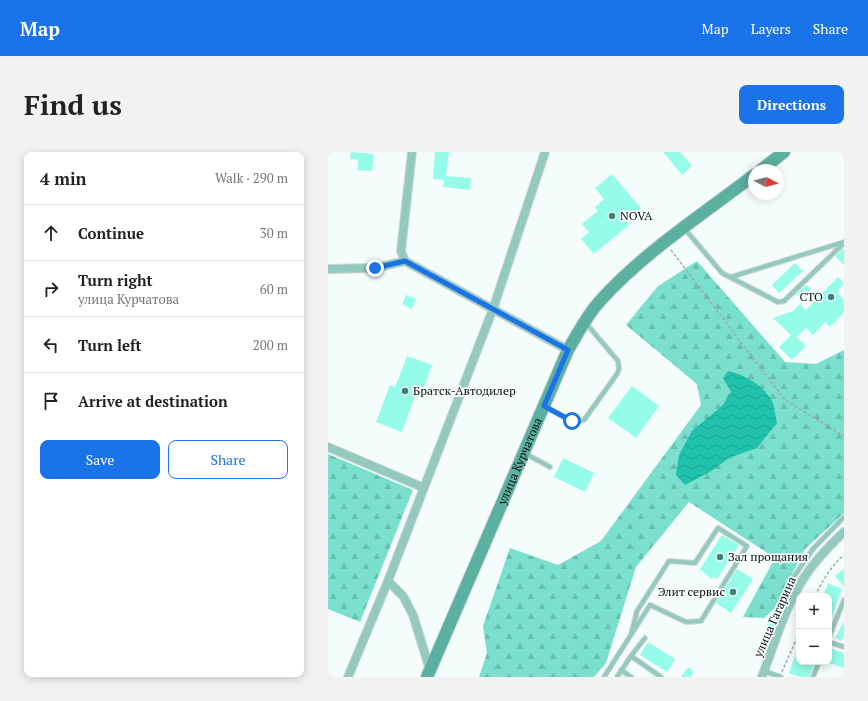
<!DOCTYPE html>
<meta charset="utf-8">
<style>
body{margin:0;font-family:"PT Serif",serif;background:#f2f2f2;color:#222}
.controls{position:absolute;right:12px;bottom:12px;display:grid;overflow:hidden;border-radius:8px;box-shadow:0 2px 10px #0003}
.controls button{width:36px;height:36px;display:grid;place-items:center;padding:0;border:0;border-bottom:1px solid #e0e0e0;background:#fff;color:#222;font:20px sans-serif}
.compass{position:absolute;left:420px;top:12px;width:36px;height:36px;border-radius:50%;background:#fff;box-shadow:0 2px 10px #0003;rotate:97deg}
.stop{position:absolute;width:12px;height:12px;margin:-9px;border:3px solid #1a73e8;border-radius:50%;background:#fff}
.stop.end{background:#1a73e8;border-color:#fff;box-shadow:0 1px 4px #0008}
.list{margin:0;padding:0;list-style:none}
h2{display:flex;justify-content:space-between;align-items:center;height:52px;margin:0;padding:0 16px;font-size:17px}
h2 small{font-size:13px;font-weight:400;color:#767676}
.list li{display:grid;grid-template-columns:26px 1fr auto;gap:12px;align-items:center;box-sizing:border-box;height:56px;padding:0 16px;border-top:1px solid #e0e0e0}
.list b{display:block;font-size:15px;white-space:nowrap}
.list p{margin:0;font-size:13px;white-space:nowrap;color:#767676}
.list em{font-size:13px;font-style:normal;color:#767676}
.actions{display:flex;gap:8px;padding:12px 16px}
.actions a{flex:1;padding:9px 0;border:1px solid #1a73e8;border-radius:8px;text-align:center;font-size:14px;color:#1a73e8}
.actions .main{background:#1a73e8;color:#fff}
.icon{flex:none;width:22px;height:22px;fill:none;stroke:currentColor;stroke-width:2;stroke-linecap:round;stroke-linejoin:round}
.map{position:relative;flex:none;width:516px;height:525px;overflow:hidden;border-radius:8px}
header{display:flex;align-items:center;gap:24px;box-sizing:border-box;height:56px;padding:0 20px;background:#1a73e8;color:#fff}
header strong{font-size:19px}
nav{display:flex;gap:22px;margin-inline-start:auto;font-size:14px}
.intro{display:flex;align-items:center;justify-content:space-between;box-sizing:border-box;height:96px;padding:0 24px}
h1{margin:0;font-size:28px}
.button{padding:10px 18px;border-radius:8px;background:#1a73e8;color:#fff;font-size:14px;font-weight:700}
main{display:flex;gap:24px;padding:0 24px}
aside{flex:1;background:#fff;border-radius:8px;box-shadow:0 2px 10px #0003}
.map>svg:first-child{display:block}
.forest{fill:url(#forest-firs)}
.water{fill:url(#water-waves)}
.building{fill:#94fce9}
.lines{fill:none;stroke-linecap:round;stroke-linejoin:round}
.lane-casing{stroke:#cfd7d6;stroke-width:6}
.street-casing{stroke:#cfd7d6;stroke-width:10}
.secondary-casing{stroke:#cfd7d6;stroke-width:14}
.path{stroke:#a2a9a7;stroke-width:1.5;stroke-dasharray:3 2;stroke-linecap:butt}
.lane{stroke:#94c9bf;stroke-width:4}
.street{stroke:#94c9bf;stroke-width:8}
.secondary{stroke:#5bb0a1;stroke-width:12}
.route{stroke:#1a73e8;stroke-width:5}
.poi-dot{fill:#3d8276;stroke:#f4fdfb;stroke-width:1.5}
.labels{text-anchor:middle;stroke-width:3.5;stroke-linejoin:round;paint-order:stroke}
.poi-label{font-size:12px;fill:#0f1111;stroke:#f4fdfb;text-anchor:start}
.street-label{font-size:12px;fill:#0f1111;stroke:#f4fdfb}
</style>
<header>
<strong>Map</strong>
<nav><a>Map</a><a>Layers</a><a>Share</a></nav>
</header>
<div class="intro"><h1>Find us</h1><a class="button">Directions</a></div>
<main>
<aside>
<h2>4 min<small>Walk · 290 m</small></h2>
<ul class="list">
<li><svg class="icon" aria-label="ahead" viewBox="0 0 24 24"><path d="M12 20V5M6 11l6-6 6 6"/></svg><div><b>Continue</b></div><em>30 m</em></li>
<li><svg class="icon" aria-label="right" viewBox="0 0 24 24"><path d="M7 20v-9h11M14 6l5 5-5 5"/></svg><div><b>Turn right</b><p>улица Курчатова</p></div><em>60 m</em></li>
<li><svg class="icon" aria-label="left" viewBox="0 0 24 24"><path d="M17 20v-9H6M10 6l-5 5 5 5"/></svg><div><b>Turn left</b></div><em>200 m</em></li>
<li><svg class="icon" aria-label="arrive" viewBox="0 0 24 24"><path d="M6 21V4h12l-3 4 3 4H6"/></svg><div><b>Arrive at destination</b></div></li>
</ul>
<div class="actions"><a class="main">Save</a><a>Share</a></div>
</aside>
<div class="map">
<svg width="516" height="525" viewBox="0 0 516 525">
<defs>
<pattern id="forest-firs" width="22" height="20" patternUnits="userSpaceOnUse"><rect width="22" height="20" fill="#7adfcd"/><path d="M5 1l3.5 6h-7zM16 11l3.5 6h-7z" fill="#68beaf"/></pattern>
<pattern id="water-waves" width="16" height="10" patternUnits="userSpaceOnUse"><rect width="16" height="10" fill="#21c2ad"/><path d="M0 5q4-4 8 0t8 0" fill="none" stroke="#1da694"/></pattern>
</defs>
<rect width="100%" height="100%" fill="#f4fdfb"/>
<path class="forest" d="M 369,109 L 457,210 L 488,212 L 516,198 L 516,361 L 477,397 L 446,457 L 436,466 L 415,465 L 447,406 L 361,350 L 308,415 L 278,511 L 266,525 L 151,525 L 159,501 L 155,474 L 182,396 L 230,413 L 273,389 L 373,253 L 369,232 L 298,173 L 330,134 Z
M 0,302 L 85,338 L 32,470 L 0,457 Z"/>
<path class="water" d="M 400,219 C 417,223 435,233 444,249 C 447,255 447,264 449,271 L 429,296 L 401,306 L 382,320 L 357,333 L 348,323 L 351,303 L 364,279 L 394,254 L 403,240 L 395,226 Z"/>
<path class="building" d="M 23,0 L 46,2 L 44,19 L 29,18 L 30,8 L 22,7 Z
M 107,0 L 121,0 L 118,24 L 143,26 L 142,38 L 115,35 L 116,28 L 105,27 Z
M 335,0 L 352,0 L 364,14 L 354,23 Z
M 284,22 L 313,56 L 298,69 L 301,73 L 266,102 L 253,87 L 261,80 L 254,72 L 270,59 L 267,55 L 276,47 L 267,36 Z
M 516,96 L 516,113 L 507,104 Z
M 467,111 L 475,119 L 451,141 L 444,133 Z
M 510,125 L 516,131 L 509,140 L 516,148 L 516,160 L 502,175 L 497,170 L 485,183 L 478,176 L 469,185 L 478,194 L 464,208 L 451,195 L 463,183 L 445,166 L 465,159 L 472,152 L 478,158 Z
M 478,133 L 483,137 L 474,147 L 468,142 Z
M 78,143 L 88,147 L 84,157 L 74,152 Z
M 79,204 L 104,213 L 92,246 L 87,244 L 74,280 L 48,270 L 62,233 L 67,235 Z
M 304,234 L 331,254 L 308,286 L 280,266 Z
M 235,306 L 266,321 L 257,340 L 226,325 Z
M 394,383 L 411,393 L 389,427 L 385,425 L 383,427 L 372,417 Z
M 409,417 L 425,427 L 403,461 L 388,451 Z
M 516,417 L 516,435 L 507,424 Z
M 500,431 L 514,437 L 502,471 L 501,444 L 495,444 Z
M 443,463 L 450,465 L 446,477 L 439,474 Z
M 516,469 L 516,484 L 513,489 L 507,486 Z
M 320,490 L 347,507 L 339,520 L 312,503 Z
M 470,495 L 471,510 L 487,510 L 481,525 L 472,525 L 461,521 Z
M 501,496 L 516,501 L 516,516 L 501,511 Z
M 360,515 L 366,520 L 363,525 L 353,525 Z"/>
<g class="lines">
<defs>
<path id="lane" d="M 356,76 L 394,121 L 450,150 L 456,149 L 516,91
M 403,125 L 516,90
M 218,255 C 229,261 243,273 256,268 L 289,222 L 291,217 L 290,209 L 257,170
M 196,301 L 222,315
M 449,459 L 465,426 L 485,397 L 516,365
M 501,485 L 516,448
M 501,490 L 516,495
M 303,504 L 317,486
M 293,518 L 303,525
M 436,519 L 453,525
M 276,525 L 322,453 L 358,470 L 373,469 L 419,394 L 390,376 L 367,411 L 341,409 L 309,459 L 303,483
M 289,525 L 303,504 L 333,525
M 485,525 L 491,510"/>
<path id="street" d="M 77,109 L 73,99 L 84,0
M 0,117 L 47,116 L 77,109 L 240,198
M 0,295 L 94,335
M 60,429 L 75,444 L 85,463 L 102,518
M 20,525 L 60,429 L 165,157 L 217,0
M 434,525 C 445,495 455,462 471,434 C 482,414 500,395 516,380"/>
<g id="secondary">
<path d="M 433,18 L 456,0"/>
<path id="s1" d="M 99,525 L 240,198 C 250,181 259,163 272,149 C 316,100 374,63 426,23"/>
</g>
</defs>
<use href="#lane" class="lane-casing"/>
<use href="#street" class="street-casing"/>
<use href="#secondary" class="secondary-casing"/>
<path class="path" d="M 343,98 L 457,248 L 516,284
M 487,444 C 495,428 502,415 516,403
M 454,520 L 471,481"/>
<use href="#lane" class="lane"/>
<use href="#street" class="street"/>
<use href="#secondary" class="secondary"/>
</g>
<g class="lines">
<path class="route" d="M 47,116 L 77,109 L 240,198 L 216,254 L 244,269"/>
</g>
<g class="poi-dot">
<circle cx="284" cy="64" r="4"/>
<circle cx="503" cy="145" r="4"/>
<circle cx="77" cy="239" r="4"/>
<circle cx="392" cy="405" r="4"/>
<circle cx="405" cy="440" r="4"/>
</g>
<g class="labels">
<g class="poi-label">
<text x="292" y="68">NOVA</text>
<text x="495" y="149" text-anchor="end">СТО</text>
<text x="85" y="243">Братск-Автодилер</text>
<text x="400" y="409">Зал прощания</text>
<text x="397" y="444" text-anchor="end">Элит сервис</text>
</g>
<g class="street-label">
<text dy="4" stroke="none"><textPath href="#s1" startOffset="235">улица Курчатова</textPath></text>
<text transform="translate(447 465) rotate(-66)" y="4">улица Гагарина</text>
</g>
</g>
</svg>
<div class="controls">
<button>+</button>
<button>−</button>
</div>
<svg class="compass" viewBox="-18 -18 36 36"><path d="M0-13l5 13h-10z" fill="#e53935"/><path d="M0 13l5-13h-10z" fill="#767676"/></svg>
<div class="stop" style="left:244px;top:269px"></div>
<div class="stop end" style="left:47px;top:116px"></div>
</div>
</main>
